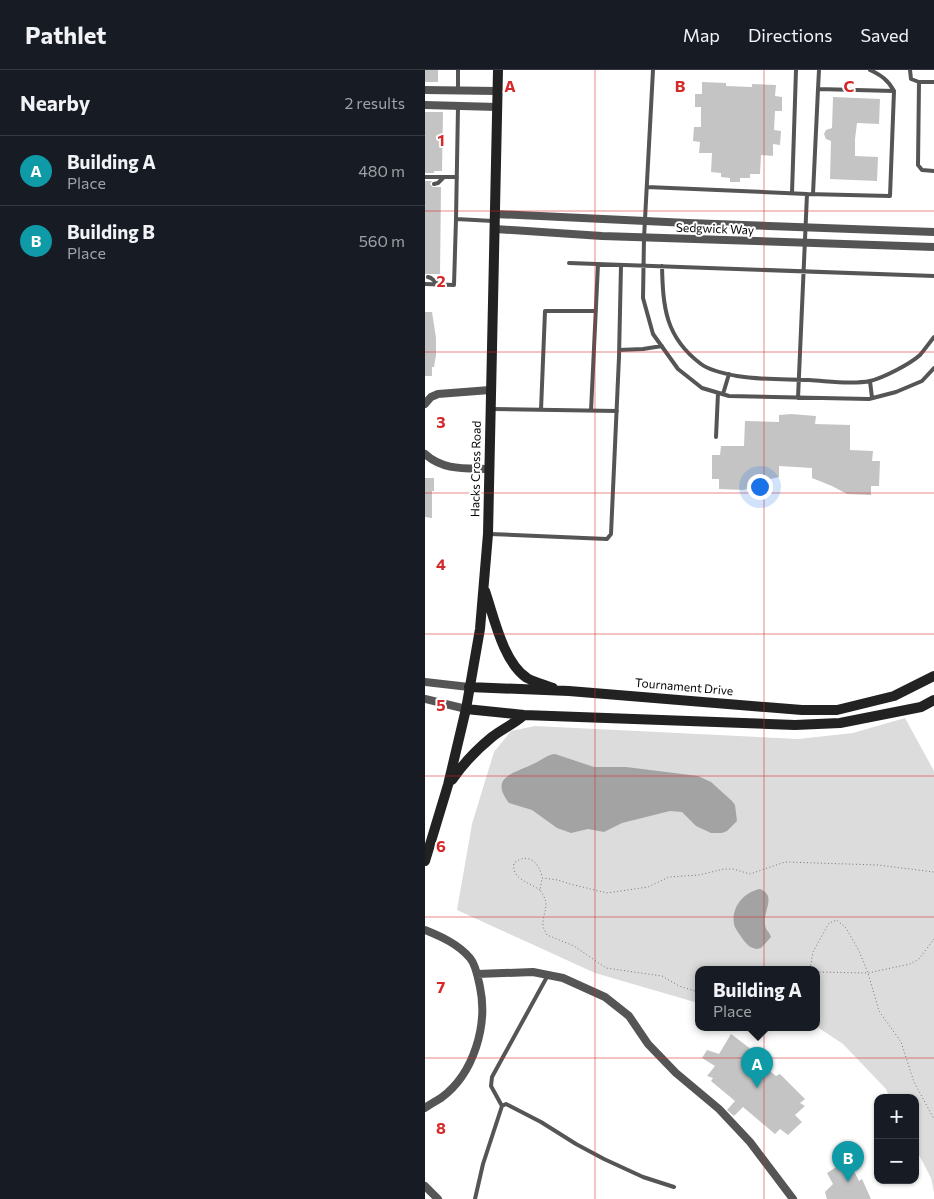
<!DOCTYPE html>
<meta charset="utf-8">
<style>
body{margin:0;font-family:Commissioner,sans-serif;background:#20242c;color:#f1f3f6}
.controls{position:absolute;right:15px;bottom:15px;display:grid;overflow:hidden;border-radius:10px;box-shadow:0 1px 4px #0004}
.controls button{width:45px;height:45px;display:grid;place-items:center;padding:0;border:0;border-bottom:1px solid #363941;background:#171b24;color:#f1f3f6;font:25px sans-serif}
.you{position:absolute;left:334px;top:416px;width:18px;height:18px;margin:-12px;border:4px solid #fff;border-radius:50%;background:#1a73e8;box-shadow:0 0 0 8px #1a73e833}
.badge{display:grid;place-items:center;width:32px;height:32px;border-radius:50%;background:#db2777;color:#fff;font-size:16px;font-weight:700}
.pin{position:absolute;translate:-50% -41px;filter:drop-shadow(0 1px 2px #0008)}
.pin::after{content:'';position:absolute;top:26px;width:18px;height:15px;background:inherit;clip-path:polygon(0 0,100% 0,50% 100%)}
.popup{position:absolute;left:270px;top:896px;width:125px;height:65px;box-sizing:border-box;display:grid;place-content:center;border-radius:10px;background:#171b24;filter:drop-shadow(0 1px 4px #0005);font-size:16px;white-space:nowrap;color:#9ea1a6}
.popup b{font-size:19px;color:#f1f3f6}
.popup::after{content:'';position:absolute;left:50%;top:100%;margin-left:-10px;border:10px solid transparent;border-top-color:#171b24}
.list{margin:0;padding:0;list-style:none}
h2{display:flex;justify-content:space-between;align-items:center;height:65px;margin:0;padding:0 20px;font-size:21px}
h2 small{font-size:16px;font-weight:400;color:#9ea1a6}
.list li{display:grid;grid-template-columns:32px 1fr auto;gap:15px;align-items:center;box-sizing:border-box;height:70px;padding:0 20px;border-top:1px solid #363941}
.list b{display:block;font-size:19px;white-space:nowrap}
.list p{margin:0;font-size:16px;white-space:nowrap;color:#9ea1a6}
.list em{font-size:16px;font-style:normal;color:#9ea1a6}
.map{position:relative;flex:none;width:509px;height:1129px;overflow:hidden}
header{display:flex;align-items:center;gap:30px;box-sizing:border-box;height:70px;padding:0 25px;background:#171b24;border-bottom:1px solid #363941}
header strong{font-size:24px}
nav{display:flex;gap:28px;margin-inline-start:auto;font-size:18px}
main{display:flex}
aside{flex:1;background:#171b24}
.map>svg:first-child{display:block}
.green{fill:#dcdcdc}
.water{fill:#a3a3a3}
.building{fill:#c4c4c4}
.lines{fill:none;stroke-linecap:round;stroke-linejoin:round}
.path{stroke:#777;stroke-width:1;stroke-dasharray:1 2.5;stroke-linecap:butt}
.lane{stroke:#555;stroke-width:4}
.street{stroke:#555;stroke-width:8}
.secondary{stroke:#222;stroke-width:10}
.grid{fill:none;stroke:#d62828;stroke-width:1;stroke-opacity:0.55}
.labels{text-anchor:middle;stroke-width:4;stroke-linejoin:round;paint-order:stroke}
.street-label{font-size:12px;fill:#000;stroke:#fff}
.grid-label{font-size:16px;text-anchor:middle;font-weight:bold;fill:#d62828;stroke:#fff;stroke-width:4;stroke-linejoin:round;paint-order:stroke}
</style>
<header>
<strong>Pathlet</strong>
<nav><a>Map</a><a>Directions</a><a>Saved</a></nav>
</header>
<main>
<aside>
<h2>Nearby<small>2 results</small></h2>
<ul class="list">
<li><span class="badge" style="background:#0f9aa8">A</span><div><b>Building A</b><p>Place</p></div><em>480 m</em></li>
<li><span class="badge" style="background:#0f9aa8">B</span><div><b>Building B</b><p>Place</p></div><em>560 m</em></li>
</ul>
</aside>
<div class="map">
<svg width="509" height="1129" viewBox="0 0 509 1129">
<rect width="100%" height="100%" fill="#fff"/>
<path class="green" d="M 480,648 L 509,701 L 509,1123 L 506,1108 L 490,1077 L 490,1028 L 465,1028 L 461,1019 L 418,974 L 391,956 L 391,899 L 273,899 L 273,933 L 170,903 L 32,840 L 47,754 L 69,682 L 86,661 L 110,656 L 373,669 L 428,663 Z"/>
<path class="water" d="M 130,684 L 169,697 L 201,697 L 273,706 L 286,712 L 307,731 L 310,735 L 312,751 L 302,761 L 297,763 L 286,763 L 271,756 L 257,742 L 245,741 L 197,753 L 179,762 L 163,759 L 146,763 L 132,758 L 107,740 L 84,733 C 63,706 91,703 108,694 C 116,691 121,685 130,684 Z
M 335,819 C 352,826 338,840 340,854 C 340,860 345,862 346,867 L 336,878 L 332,879 C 325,878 321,874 317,868 C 314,863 310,859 309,854 C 306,837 319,822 335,819 Z"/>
<path class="building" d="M 0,0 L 13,0 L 13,12 L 0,12 Z
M 277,12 L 301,13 L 301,16 L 327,17 L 327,14 L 351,15 L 350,26 L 357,27 L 357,41 L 350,41 L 349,60 L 356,61 L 355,75 L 348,74 L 348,86 L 336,85 L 335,104 L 325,104 L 325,108 L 315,108 L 315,112 L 305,112 L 305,108 L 296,107 L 296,103 L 286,102 L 287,83 L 274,83 L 275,72 L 268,71 L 269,57 L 276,57 L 276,37 L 270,37 L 270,24 L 277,24 Z
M 408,27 L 455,29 L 454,54 L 432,53 L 430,69 L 430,86 L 453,87 L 452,111 L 405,109 L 406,71 L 401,69 L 399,64 L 401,60 L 407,58 Z
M 0,42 L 18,42 L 17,101 L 9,101 L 9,103 L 0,103 Z
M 0,111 L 7,111 L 5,114 L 8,117 L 16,117 L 15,204 L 0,204 Z
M 0,242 L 7,242 L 11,268 L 11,285 L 9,297 L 7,297 L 7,306 L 0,306 Z
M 366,344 L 391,346 L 390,354 L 425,355 L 425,380 L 448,381 L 447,391 L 455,391 L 454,416 L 446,416 L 446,425 L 422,424 L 407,416 L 387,408 L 387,398 L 354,396 L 354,407 L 337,411 L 319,420 L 294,419 L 294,409 L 287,409 L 287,385 L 295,385 L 296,376 L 319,376 L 320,351 L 354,352 L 354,345 Z
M 0,408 L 9,408 L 9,421 L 7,421 L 7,448 L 0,447 Z
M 306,964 L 343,992 L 340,997 L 351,1006 L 355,1004 L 380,1029 L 375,1033 L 380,1036 L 370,1045 L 377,1052 L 363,1065 L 355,1059 L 350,1064 L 318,1037 L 309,1046 L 302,1040 L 310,1031 L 286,1011 L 288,1008 L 282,1006 L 290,996 L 277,988 L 282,980 L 294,984 Z
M 416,1094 L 422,1101 L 427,1097 L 434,1111 L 437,1109 L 446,1129 L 402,1129 L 400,1122 L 408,1114 L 402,1103 Z"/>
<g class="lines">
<path class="path" d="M 115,820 C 105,813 86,809 89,793 C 103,782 114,792 117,807
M 385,899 L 388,882 L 404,853 L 412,850 L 421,858 L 434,881 L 443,903 L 454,941 L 476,972 L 489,1012 L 509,1049
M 391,902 L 443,903 L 485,894 L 494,889 L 509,869
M 273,922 L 254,916 L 237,906 L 181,898 L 149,876 L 122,865 L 118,857 C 117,840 127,837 115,820 L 117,808 L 133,810 L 145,814 L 182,823 L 223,817 L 244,807 L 274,805 L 299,799 L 308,799 L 325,804 L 360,792 L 453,795 L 509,802"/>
<path class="lane" d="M 33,0 L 33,20
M 228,0 L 219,168 L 218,228 L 228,264 L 253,299 L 277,318 L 304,326 L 444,329 L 471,322 L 497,311 L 509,298
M 445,0 C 456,5 463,10 469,21
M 485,0 L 486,9 L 494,12 L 493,95 L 497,100 L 509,101
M 494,12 L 509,12
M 393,19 L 394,0
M 0,107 L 32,107
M 9,114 L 13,113 L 19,107
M 222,117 L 382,124
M 367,123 L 371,0
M 31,149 L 33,37
M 144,193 L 509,206
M 237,196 C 238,237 240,267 276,294 C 285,301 301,304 312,306 C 335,310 360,309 384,310 C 403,311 426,315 445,311 C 458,308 485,294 495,285 C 500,279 505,272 509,267
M 3,207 L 6,208 L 13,214
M 0,214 L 29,215 L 31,149 L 68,151
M 194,280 L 218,279 L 237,276
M 445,311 L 447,328
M 298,324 L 304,304
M 373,328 L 382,124 L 465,126 L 469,21 L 393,19 L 388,124
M 67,339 L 192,341
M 116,340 L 120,241 L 171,241
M 166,341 L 173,194
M 291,367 L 293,323
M 65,464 L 182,469 L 186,464 L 194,287 L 196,195
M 77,1036 L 66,1016 L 67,1007 L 123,905
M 50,1129 L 58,1094 L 77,1036 L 81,1034 L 116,1052 L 151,1074 L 179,1089 L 218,1107 L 249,1117"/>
<path class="street" d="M 0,20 L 72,21
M 0,35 L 72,37
M 70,144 L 263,153 L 509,162
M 70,159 L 177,166 L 509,177
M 0,334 L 6,327 L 13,324 L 65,320
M 0,384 C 18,401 42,398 65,399
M 0,612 L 44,617
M 0,629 L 41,639
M 0,860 C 17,867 33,874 45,888 C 51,895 53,908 55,917 C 63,955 49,1004 16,1028 C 11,1031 5,1034 0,1038
M 52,904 L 108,902 L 138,908 L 180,927 L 204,946 L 223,974 L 251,1003 L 294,1039 L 325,1072 L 368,1129
M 0,1116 L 13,1129"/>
<path class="secondary" d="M 60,521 C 69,547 78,592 102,608 C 109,612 120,615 128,618
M 44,617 L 144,621 L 377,640 L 412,640 L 469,626 L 509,606
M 41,639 L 99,645 L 370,655 L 415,653 L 496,637 L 509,630
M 27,710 C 38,694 51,680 67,667 C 77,659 89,654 99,645
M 0,791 L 23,715 L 41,639 L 55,559 L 63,464 L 73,0"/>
</g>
<path class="grid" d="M 170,0 L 170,1129M 339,0 L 339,1129M 0,141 L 509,141M 0,282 L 509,282M 0,423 L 509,423M 0,564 L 509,564M 0,706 L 509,706M 0,847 L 509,847M 0,988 L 509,988"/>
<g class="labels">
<g class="street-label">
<text transform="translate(290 159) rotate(2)" y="4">Sedgwick Way</text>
<text transform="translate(51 399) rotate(-89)" y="4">Hacks Cross Road</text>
<text transform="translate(259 617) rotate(5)" y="4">Tournament Drive</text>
</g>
</g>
<g class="grid-label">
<text x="85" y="22">A</text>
<text x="255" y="22">B</text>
<text x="424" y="22">C</text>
<text x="16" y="76">1</text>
<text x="16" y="217">2</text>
<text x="16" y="358">3</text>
<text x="16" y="500">4</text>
<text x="16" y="641">5</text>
<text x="16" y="782">6</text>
<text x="16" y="923">7</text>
<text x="16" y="1064">8</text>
</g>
</svg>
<div class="controls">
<button>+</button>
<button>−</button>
</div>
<div class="you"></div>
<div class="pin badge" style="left:332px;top:1018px;background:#0f9aa8">A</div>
<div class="popup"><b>Building A</b>Place</div>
<div class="pin badge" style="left:423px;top:1112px;background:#0f9aa8">B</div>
</div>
</main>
